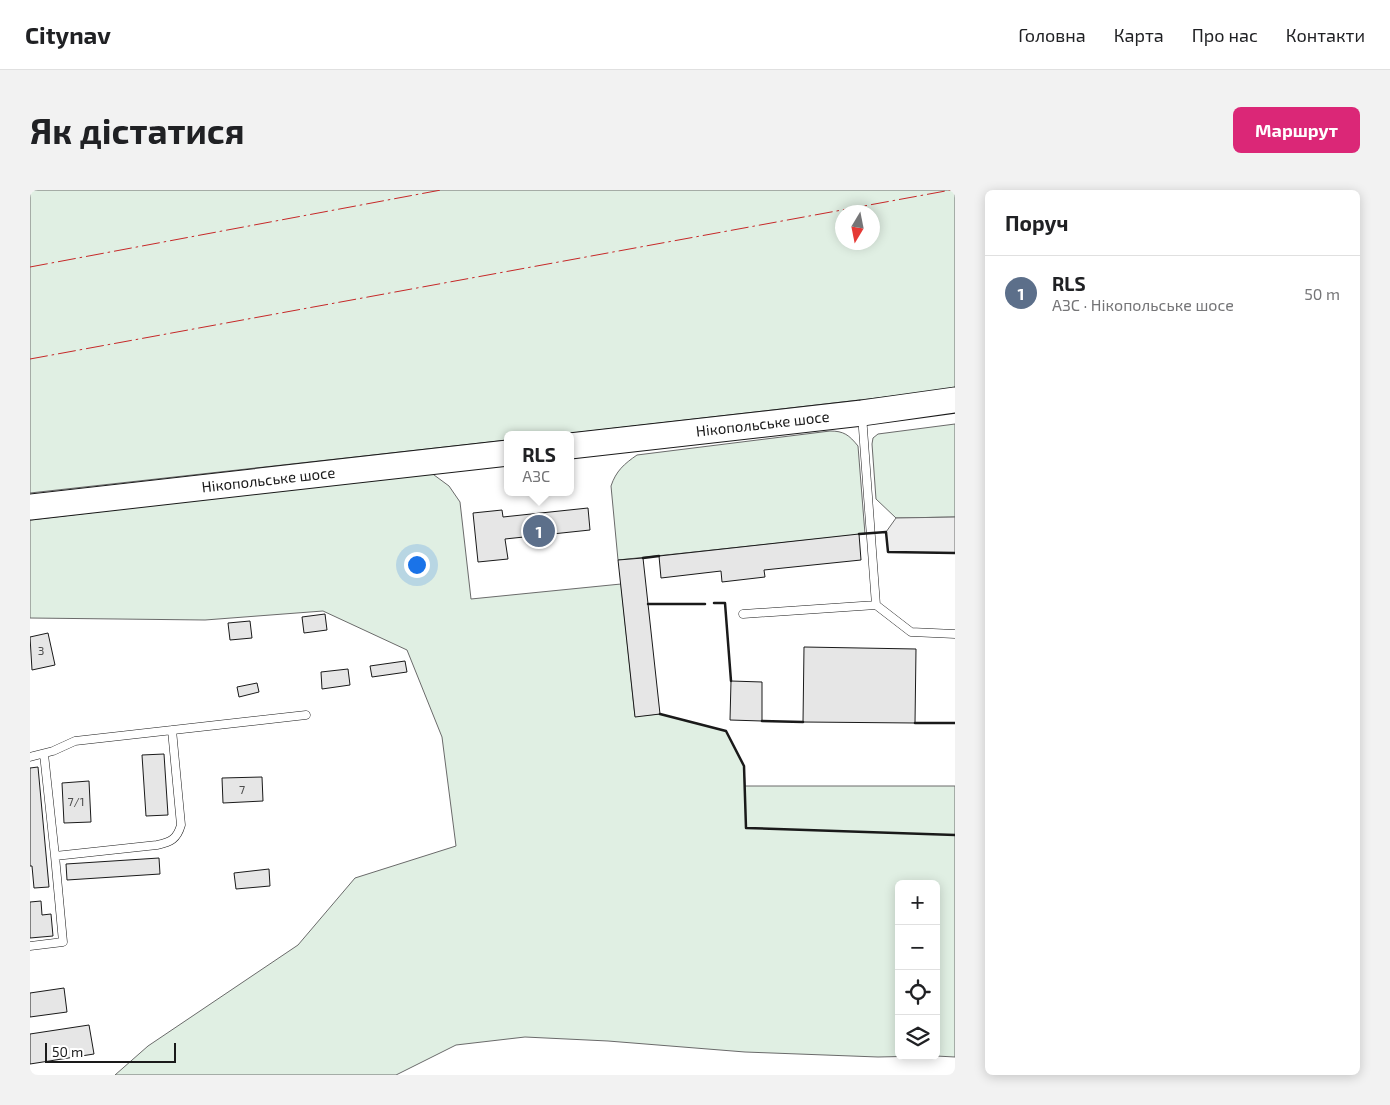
<!DOCTYPE html>
<html lang="uk">
<meta charset="utf-8">
<style>
body{margin:0;font-family:"Exo 2",sans-serif;background:#f2f2f2;color:#202124}
.controls{position:absolute;right:15px;bottom:15px;display:grid;overflow:hidden;border-radius:8px;box-shadow:0 2px 12px #0003}
.controls button{width:45px;height:45px;display:grid;place-items:center;padding:0;border:0;border-bottom:1px solid #e0e0e0;background:#fff;color:#202124;font:25px sans-serif}
.compass{position:absolute;left:805px;top:15px;width:45px;height:45px;border-radius:50%;background:#fff;box-shadow:0 2px 12px #0003;rotate:190deg}
.scale{position:absolute;left:15px;bottom:12px;width:131px;box-sizing:border-box;padding-left:5px;border:2px solid #1a1a1a;border-top:0;font-size:14px;line-height:18px;white-space:nowrap;color:#1a1a1a;-webkit-text-stroke:4px #fff;paint-order:stroke}
.you{position:absolute;left:386px;top:374px;width:18px;height:18px;margin:-12px;border:4px solid #fff;border-radius:50%;background:#1a73e8;box-shadow:0 0 0 8px #1a73e833}
.badge{display:grid;place-items:center;width:32px;height:32px;border-radius:50%;background:#db2777;color:#fff;font-size:16px;font-weight:700}
.pin{position:absolute;translate:-50% -50%;border:2px solid #fff;box-shadow:0 1px 5px #0006}
.popup{position:absolute;left:474px;top:241px;width:70px;height:65px;box-sizing:border-box;display:grid;place-content:center;border-radius:8px;background:#fff;filter:drop-shadow(0 1px 4px #0005);font-size:16px;white-space:nowrap;color:#757577}
.popup b{font-size:19px;color:#202124}
.popup::after{content:'';position:absolute;left:50%;top:100%;margin-left:-10px;border:10px solid transparent;border-top-color:#fff}
.list{margin:0;padding:0;list-style:none}
h2{display:flex;justify-content:space-between;align-items:center;height:65px;margin:0;padding:0 20px;font-size:21px}
h2 small{font-size:16px;font-weight:400;color:#757577}
.list li{display:grid;grid-template-columns:32px 1fr auto;gap:15px;align-items:center;box-sizing:border-box;height:75px;padding:0 20px;border-top:1px solid #e0e0e0}
.list b{display:block;font-size:19px;white-space:nowrap}
.list p{margin:0;font-size:16px;white-space:nowrap;color:#757577}
.list em{font-size:16px;font-style:normal;color:#757577}
.icon{flex:none;width:28px;height:28px;fill:none;stroke:currentColor;stroke-width:2;stroke-linecap:round;stroke-linejoin:round}
.map{position:relative;flex:none;width:925px;height:885px;overflow:hidden;border-radius:8px}
header{display:flex;align-items:center;gap:30px;box-sizing:border-box;height:70px;padding:0 25px;background:#fff;border-bottom:1px solid #e0e0e0}
header strong{font-size:24px}
nav{display:flex;gap:28px;margin-inline-start:auto;font-size:18px}
.intro{display:flex;align-items:center;justify-content:space-between;box-sizing:border-box;height:120px;padding:0 30px}
h1{margin:0;font-size:35px}
.button{padding:12px 22px;border-radius:8px;background:#db2777;color:#fff;font-size:18px;font-weight:700}
main{display:flex;gap:30px;padding:0 30px}
aside{flex:1;background:#fff;border-radius:8px;box-shadow:0 2px 12px #0003}
.map>svg:first-child{display:block}
.green{fill:#e0efe3;stroke:#6a6a6a;fill-rule:evenodd}
.parking{fill:#ededed;stroke:#6a6a6a}
.building{fill:#e6e6e6;stroke:#1a1a1a}
.lines{fill:none;stroke-linecap:round;stroke-linejoin:round}
.service-casing{stroke:#1a1a1a;stroke-width:9}
.primary-casing{stroke:#1a1a1a;stroke-width:27}
.service{stroke:#fff;stroke-width:8}
.primary{stroke:#fff;stroke-width:25}
.wall{stroke:#1a1a1a;stroke-width:2.5}
.power{stroke:#c62828;stroke-width:1;stroke-dasharray:18 4 2.5 4;stroke-linecap:butt}
.labels{text-anchor:middle;stroke-width:4;stroke-linejoin:round;paint-order:stroke}
.number-label{font-size:12px;fill:#4d4d4d}
.street-label{font-size:15px;fill:#1a1a1a;stroke:#fff}
</style>
<header>
<strong>Citynav</strong>
<nav><a>Головна</a><a>Карта</a><a>Про нас</a><a>Контакти</a></nav>
</header>
<div class="intro"><h1>Як дістатися</h1><a class="button">Маршрут</a></div>
<main>
<div class="map">
<svg width="925" height="885" viewBox="0 0 925 885">
<rect width="100%" height="100%" fill="#fff"/>
<path class="green" d="M 0,0 L 925,0 L 925,199 L 525,245 L 478,245 L 478,250 L 0,303 ZM 812,22 L 842,22 L 842,52 L 812,52 Z
M 925,234 L 925,327 L 866,328 L 846,309 L 842,254 L 843,248 L 848,244 Z
M 800,241 C 814,241 819,245 828,256 L 835,344 L 588,370 L 581,296 C 586,281 594,274 607,265 Z
M 400,282 L 419,296 L 430,312 L 441,409 L 591,394 L 605,526 L 630,524 L 696,541 L 714,576 L 715,596 L 925,596 L 925,867 L 906,866 L 906,694 L 869,694 L 869,866 L 894,866 L 848,867 L 715,862 L 578,851 L 495,847 L 426,855 L 366,885 L 85,885 L 118,856 L 268,755 L 325,688 L 426,656 L 412,547 L 377,460 L 293,421 L 175,430 L 0,428 L 0,330 Z"/>
<path class="parking" d="M 925,327 L 925,363 L 858,362 L 856,342 L 866,328 Z"/>
<path class="building" d="M 558,318 L 560,340 L 475,349 L 478,369 L 448,372 L 443,323 L 472,320 L 473,327 Z
M 829,344 L 831,370 L 734,380 L 735,387 L 692,392 L 691,381 L 631,388 L 629,366 Z
M 613,368 L 630,524 L 605,527 L 588,370 Z
M 295,424 L 297,440 L 274,443 L 272,427 Z
M 220,431 L 222,448 L 200,450 L 198,433 Z
M 18,443 L 25,475 L 2,480 L 0,447 Z
M 774,457 L 886,459 L 885,533 L 773,532 Z
M 375,471 L 377,482 L 342,487 L 340,476 Z
M 318,479 L 320,495 L 292,499 L 291,482 Z
M 701,491 L 732,492 L 732,531 L 700,530 Z
M 227,493 L 229,502 L 209,507 L 207,497 Z
M 134,564 L 138,625 L 116,626 L 112,565 Z
M 8,577 L 19,697 L 4,698 L 2,676 L 0,676 L 0,578 Z
M 232,587 L 233,611 L 193,613 L 192,588 Z
M 59,591 L 61,632 L 34,633 L 32,593 Z
M 129,668 L 130,684 L 37,690 L 36,674 Z
M 239,679 L 240,696 L 206,699 L 204,683 Z
M 11,711 L 12,725 L 21,724 L 23,746 L 0,748 L 0,712 Z
M 34,798 L 37,822 L 0,827 L 0,803 Z
M 59,835 L 64,864 L 0,874 L 0,844 Z"/>
<g class="lines">
<defs>
<path id="service" d="M 846,415 L 881,442 L 925,444
M 713,424 L 846,415 L 832,225
M 14,564 L 25,666
M 0,567 L 23,561 L 45,551 L 276,525
M 0,756 L 33,752 L 25,666 L 127,655 C 141,652 147,649 151,635 L 142,540"/>
<g id="primary">
<path id="s1" d="M 540,256 L 832,223 L 925,210"/>
<path id="s2" d="M 0,317 L 478,263"/>
</g>
</defs>
<use href="#service" class="service-casing"/>
<use href="#primary" class="primary-casing"/>
<use href="#service" class="service"/>
<use href="#primary" class="primary"/>
<path class="wall" d="M 829,344 L 856,342 L 858,362 L 925,363
M 613,368 L 629,366
M 684,413 L 695,413 L 701,491
M 618,414 L 675,414
M 630,524 L 696,541 L 714,576 L 716,638 L 925,645
M 732,531 L 773,532
M 885,533 L 925,533"/>
<path class="power" d="M 0,77 L 411,0
M 0,169 L 921,0"/>
</g>
<g class="labels">
<g class="number-label">
<text x="11" y="465">3</text>
<text x="212" y="604">7</text>
<text x="46" y="616">7/1</text>
</g>
<g class="street-label">
<text dy="5" stroke="none"><textPath href="#s1" startOffset="194">Нікопольське шосе</textPath></text>
<text dy="5" stroke="none"><textPath href="#s2" startOffset="240">Нікопольське шосе</textPath></text>
</g>
</g>
</svg>
<div class="controls">
<button>+</button>
<button>−</button>
<button><svg class="icon" aria-label="locate" viewBox="0 0 24 24"><circle cx="12" cy="12" r="6"/><path d="M12 2v4M12 18v4M2 12h4M18 12h4"/></svg></button>
<button><svg class="icon" aria-label="layers" viewBox="0 0 24 24"><path d="M12 4l9 5-9 5-9-5zM3 14l9 5 9-5"/></svg></button>
</div>
<svg class="compass" viewBox="-18 -18 36 36"><path d="M0-13l5 13h-10z" fill="#e53935"/><path d="M0 13l5-13h-10z" fill="#757577"/></svg>
<div class="scale">50 m</div>
<div class="you"></div>
<div class="pin badge" style="left:509px;top:341px;background:#5c6f8a">1</div>
<div class="popup"><b>RLS</b>АЗС</div>
</div>
<aside>
<h2>Поруч<small></small></h2>
<ul class="list">
<li><span class="badge" style="background:#5c6f8a">1</span><div><b>RLS</b><p>АЗС · Нікопольське шосе</p></div><em>50 m</em></li>
</ul>
</aside>
</main>
